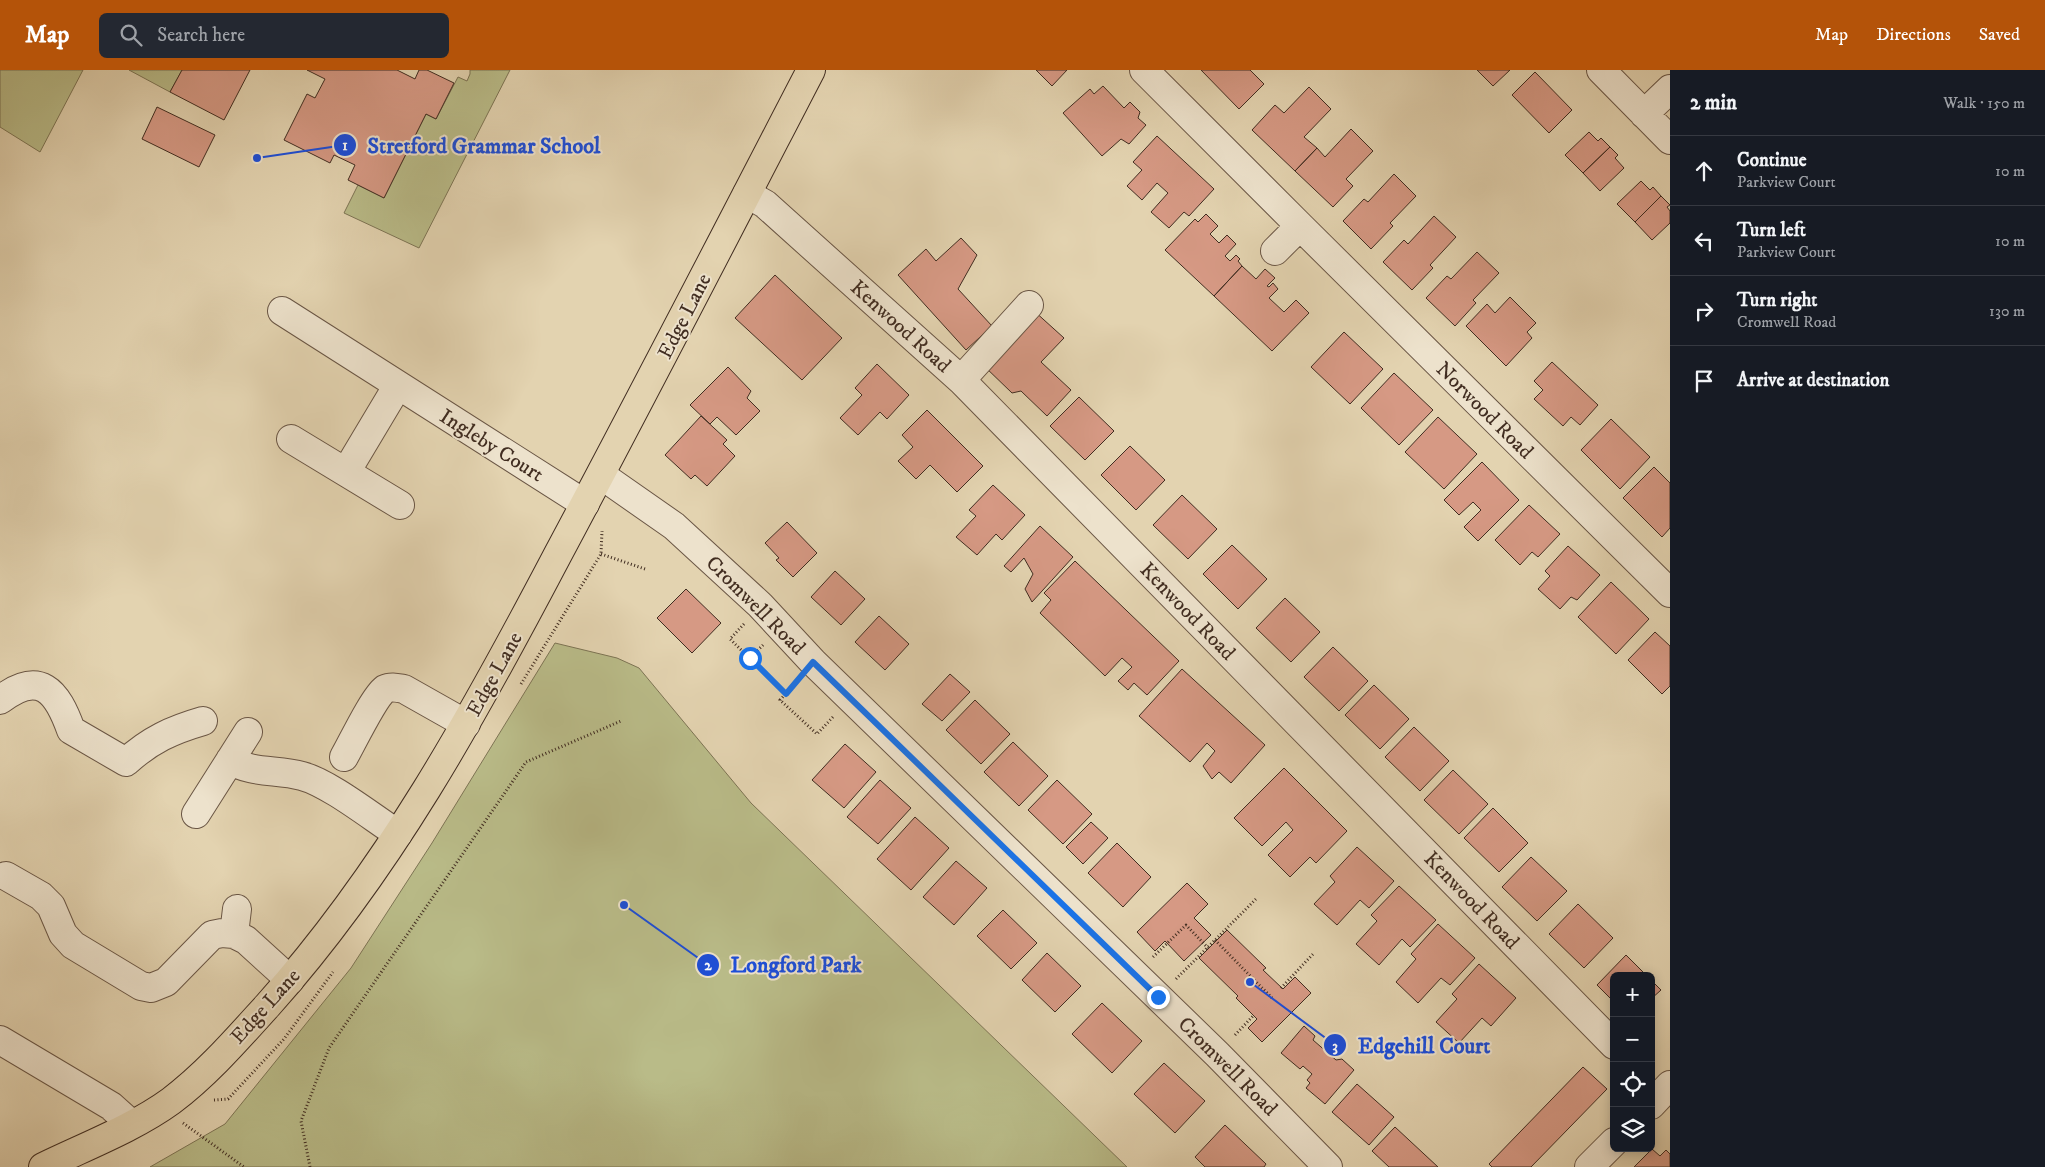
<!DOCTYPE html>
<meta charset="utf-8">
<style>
body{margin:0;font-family:"IM FELL DW Pica",serif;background:#242831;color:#f1f3f6}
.controls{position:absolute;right:15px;bottom:15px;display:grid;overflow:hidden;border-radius:8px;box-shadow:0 2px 12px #0003}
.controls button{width:45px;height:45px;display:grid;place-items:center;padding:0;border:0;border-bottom:1px solid #363941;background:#171b24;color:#f1f3f6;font:25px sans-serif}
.stop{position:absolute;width:15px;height:15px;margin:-11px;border:4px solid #1a73e8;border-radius:50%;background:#fff}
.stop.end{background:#1a73e8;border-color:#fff;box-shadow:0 1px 5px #0008}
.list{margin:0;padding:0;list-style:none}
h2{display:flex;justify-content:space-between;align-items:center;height:65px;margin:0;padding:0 20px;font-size:21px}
h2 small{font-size:16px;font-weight:400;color:#9ea1a6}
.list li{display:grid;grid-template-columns:32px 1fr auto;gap:15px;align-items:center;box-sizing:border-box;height:70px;padding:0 20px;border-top:1px solid #363941}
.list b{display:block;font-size:19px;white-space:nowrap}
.list p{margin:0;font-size:16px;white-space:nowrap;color:#9ea1a6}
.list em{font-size:16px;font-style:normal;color:#9ea1a6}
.icon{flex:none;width:28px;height:28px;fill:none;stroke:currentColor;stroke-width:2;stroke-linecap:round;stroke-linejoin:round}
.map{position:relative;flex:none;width:1670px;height:1097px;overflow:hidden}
header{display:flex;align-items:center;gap:30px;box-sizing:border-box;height:70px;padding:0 25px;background:#b45309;color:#fff}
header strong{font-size:24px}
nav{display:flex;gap:28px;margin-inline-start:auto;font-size:18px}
.search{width:350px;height:45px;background:#242831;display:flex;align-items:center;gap:12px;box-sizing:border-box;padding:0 18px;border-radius:8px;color:#9ea1a6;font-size:19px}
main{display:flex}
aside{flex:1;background:#171b24}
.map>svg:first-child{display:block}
.green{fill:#b9bb88;stroke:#7d7454}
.building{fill:#d69984;stroke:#412d21}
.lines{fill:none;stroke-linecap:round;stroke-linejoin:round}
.minor-casing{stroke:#6a5645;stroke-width:30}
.highway-casing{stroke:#412d21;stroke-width:30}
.path{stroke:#412d21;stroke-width:3;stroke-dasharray:1 2.5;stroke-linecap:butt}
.minor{stroke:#ede2cc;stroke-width:28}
.highway{stroke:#e3d3b0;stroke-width:28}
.route{stroke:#1a73e8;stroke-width:6}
.labels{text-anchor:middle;stroke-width:4;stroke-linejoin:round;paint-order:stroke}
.street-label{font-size:21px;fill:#412d21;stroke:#ede2cc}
.leader{fill:none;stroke:#1d4ed8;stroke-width:2}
.callout-dot{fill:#1d4ed8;stroke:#ede2cc;stroke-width:2}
.mark-label{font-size:15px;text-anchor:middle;font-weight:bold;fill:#fff}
.callout-label{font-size:22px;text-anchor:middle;font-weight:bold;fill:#1d4ed8;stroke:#ede2cc;stroke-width:4;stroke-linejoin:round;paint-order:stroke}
</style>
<header>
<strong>Map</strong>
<div class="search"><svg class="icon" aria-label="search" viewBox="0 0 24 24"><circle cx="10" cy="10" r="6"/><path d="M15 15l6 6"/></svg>Search here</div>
<nav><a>Map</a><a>Directions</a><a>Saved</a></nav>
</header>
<main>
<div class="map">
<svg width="1670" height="1097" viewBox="0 0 1670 1097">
<rect width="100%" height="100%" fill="#e3d3b0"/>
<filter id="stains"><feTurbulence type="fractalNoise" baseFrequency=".004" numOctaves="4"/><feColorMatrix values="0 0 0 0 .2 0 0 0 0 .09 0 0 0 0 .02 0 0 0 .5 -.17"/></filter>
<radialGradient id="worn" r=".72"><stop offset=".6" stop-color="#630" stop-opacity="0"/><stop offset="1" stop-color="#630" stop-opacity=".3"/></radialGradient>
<path class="green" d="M 0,0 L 83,0 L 40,82 L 0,57 Z
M 129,0 L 182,0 L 170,22 Z
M 470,0 L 510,0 L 419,178 L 344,143 L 358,115 L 384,128 L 426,44 L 436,49 L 458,7 L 467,11 L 470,4 Z
M 555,573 L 617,588 L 639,598 L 751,733 L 1127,1097 L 150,1097 L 225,1054 L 351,898 L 432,773 Z"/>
<path class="building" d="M 182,0 L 250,0 L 224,50 L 170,22 Z
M 307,0 L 397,0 L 415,9 L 419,0 L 427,0 L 454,13 L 436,49 L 426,44 L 384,128 L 348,110 L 355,95 L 334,85 L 330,93 L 284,70 L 307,24 L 315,28 L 325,9 Z
M 1036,0 L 1067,0 L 1052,16 Z
M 1201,0 L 1250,0 L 1264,14 L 1239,39 Z
M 1477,0 L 1510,0 L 1493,16 Z
M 1535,2 L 1572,40 L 1549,63 L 1512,25 Z
M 1103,16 L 1124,38 L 1130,32 L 1140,42 L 1138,48 L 1146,55 L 1129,74 L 1121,69 L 1102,86 L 1063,43 L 1090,19 L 1094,24 Z
M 1309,17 L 1331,39 L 1304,67 L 1317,78 L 1295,101 L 1252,60 L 1275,35 L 1284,43 Z
M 157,37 L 215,65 L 199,97 L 142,69 Z
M 1351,59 L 1373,81 L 1346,109 L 1353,116 L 1333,137 L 1295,101 L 1317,78 L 1325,87 Z
M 1589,62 L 1598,71 L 1601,68 L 1610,77 L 1583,103 L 1565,85 Z
M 1157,66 L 1214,119 L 1189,146 L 1184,142 L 1169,158 L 1151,142 L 1168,123 L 1157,113 L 1142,130 L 1127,116 L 1142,100 L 1133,92 Z
M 1610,77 L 1618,85 L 1615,88 L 1624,98 L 1600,121 L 1583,103 Z
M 1394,104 L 1416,126 L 1390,153 L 1393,156 L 1371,179 L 1343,151 L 1364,129 L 1368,132 Z
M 1641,111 L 1650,120 L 1653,117 L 1661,126 L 1635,152 L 1617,134 Z
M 1661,126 L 1670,135 L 1667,137 L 1670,141 L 1670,153 L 1652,170 L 1635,152 Z
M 1206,144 L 1218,156 L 1210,164 L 1219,173 L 1227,165 L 1236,174 L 1225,186 L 1230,191 L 1236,185 L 1240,189 L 1238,191 L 1242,196 L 1214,226 L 1165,180 L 1195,149 L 1198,152 Z
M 1434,146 L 1456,167 L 1430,195 L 1433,198 L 1412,220 L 1383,192 L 1404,170 L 1408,174 Z
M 961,168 L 977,185 L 958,219 L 992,256 L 966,280 L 898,205 L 926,179 L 936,191 Z
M 1477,182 L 1499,203 L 1473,230 L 1476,233 L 1455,256 L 1426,228 L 1447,206 L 1451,209 Z
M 1242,196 L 1256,209 L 1265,199 L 1275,208 L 1267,216 L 1269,217 L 1273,213 L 1278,219 L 1269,228 L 1284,242 L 1296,230 L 1309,243 L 1272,281 L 1214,226 Z
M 775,205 L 842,268 L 802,310 L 735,248 Z
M 1510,227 L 1536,253 L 1527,262 L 1532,268 L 1506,296 L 1466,256 L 1487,234 L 1495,243 Z
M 1033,240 L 1064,268 L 1041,292 L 1071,320 L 1047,346 L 1021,321 L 1012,323 L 982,294 Z
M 1344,262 L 1383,299 L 1350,334 L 1311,297 Z
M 1552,292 L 1598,335 L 1580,355 L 1571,347 L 1563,356 L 1534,329 L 1543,320 L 1534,311 Z
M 877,294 L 909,325 L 887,349 L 880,342 L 858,365 L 840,348 L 862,325 L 855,318 Z
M 728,297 L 751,321 L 747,328 L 760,341 L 736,365 L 717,347 L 710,354 L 690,335 Z
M 1394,303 L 1433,340 L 1399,375 L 1361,338 Z
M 1079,327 L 1114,361 L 1085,390 L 1050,356 Z
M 927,340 L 983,396 L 957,422 L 930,395 L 916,409 L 898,391 L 913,377 L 902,365 Z
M 701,346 L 727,370 L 723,374 L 735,386 L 707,416 L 695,405 L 691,409 L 665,385 Z
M 1438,347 L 1477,384 L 1444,419 L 1405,382 Z
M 1611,349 L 1650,387 L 1620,419 L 1581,380 Z
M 1130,376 L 1165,410 L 1136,440 L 1101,405 Z
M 1482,392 L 1519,430 L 1478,471 L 1464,457 L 1481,440 L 1473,432 L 1459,445 L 1444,430 Z
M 1654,397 L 1670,413 L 1670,458 L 1662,467 L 1623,428 Z
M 993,415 L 1025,445 L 1002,470 L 996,464 L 977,485 L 956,467 L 976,446 L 969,440 Z
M 1182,425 L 1217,459 L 1188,489 L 1153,455 Z
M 1529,435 L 1560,464 L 1538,487 L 1532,482 L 1520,495 L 1495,470 Z
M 787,452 L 817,483 L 793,507 L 776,490 L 779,488 L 765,473 Z
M 1040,456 L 1073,487 L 1032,532 L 1025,519 L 1033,504 L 1024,488 L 1011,502 L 1004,496 Z
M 1232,475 L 1267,509 L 1238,539 L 1203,504 Z
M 1568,476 L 1600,505 L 1577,530 L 1571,527 L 1560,539 L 1538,519 L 1550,506 L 1545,501 Z
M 1075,491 L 1179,591 L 1147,625 L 1134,613 L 1128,620 L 1118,611 L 1132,597 L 1122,588 L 1105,606 L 1040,543 L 1051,530 L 1044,523 Z
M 835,501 L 865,529 L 841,555 L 811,527 Z
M 1611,512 L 1649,549 L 1616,584 L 1578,547 Z
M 686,519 L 721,553 L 692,583 L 657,548 Z
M 1285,528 L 1320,562 L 1291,592 L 1256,558 Z
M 879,546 L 909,574 L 885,600 L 855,572 Z
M 1655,562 L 1670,576 L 1670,616 L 1662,624 L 1628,590 Z
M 1333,577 L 1368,611 L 1339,641 L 1304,607 Z
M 1182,599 L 1265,675 L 1231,713 L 1219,702 L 1212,709 L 1203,696 L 1215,681 L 1207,673 L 1190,692 L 1139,646 Z
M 950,604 L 970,622 L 942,651 L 922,634 Z
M 1374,615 L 1409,649 L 1380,679 L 1345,645 Z
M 975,630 L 1010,664 L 981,694 L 946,660 Z
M 1414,657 L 1449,691 L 1420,721 L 1385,687 Z
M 1013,672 L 1048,706 L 1019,736 L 984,702 Z
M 845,674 L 876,702 L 844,738 L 812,710 Z
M 1284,698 L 1347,761 L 1316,793 L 1310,787 L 1290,807 L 1268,785 L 1293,760 L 1286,752 L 1262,776 L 1234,748 Z
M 1453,700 L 1488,734 L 1459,764 L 1424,730 Z
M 880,710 L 911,738 L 878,774 L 847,747 Z
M 1057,710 L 1092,744 L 1063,774 L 1028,740 Z
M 1493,738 L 1528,773 L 1499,802 L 1464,768 Z
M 915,747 L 949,778 L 911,820 L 877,789 Z
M 1091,752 L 1108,768 L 1083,794 L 1066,777 Z
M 1117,773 L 1151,807 L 1123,837 L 1088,803 Z
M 1357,777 L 1394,811 L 1369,838 L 1360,830 L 1337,855 L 1314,834 L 1335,812 L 1330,806 Z
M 1531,787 L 1567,821 L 1537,851 L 1502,817 Z
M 956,791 L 987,818 L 954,855 L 923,827 Z
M 1187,813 L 1208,834 L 1194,848 L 1211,865 L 1184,891 L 1165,871 L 1155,881 L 1137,862 Z
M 1399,816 L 1436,850 L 1410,877 L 1402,869 L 1379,895 L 1356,874 L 1377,851 L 1371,845 Z
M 1578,834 L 1613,868 L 1584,898 L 1549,864 Z
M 1003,840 L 1037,873 L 1011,899 L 977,866 Z
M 1438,854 L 1475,888 L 1450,915 L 1441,908 L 1418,933 L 1396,912 L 1416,889 L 1411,884 Z
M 1227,860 L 1266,898 L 1263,900 L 1283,919 L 1295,907 L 1311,923 L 1262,972 L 1248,958 L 1257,949 L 1236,928 L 1238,926 L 1199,888 Z
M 1047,883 L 1081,916 L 1055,942 L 1022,910 Z
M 1626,885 L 1647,906 L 1614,906 L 1614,932 L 1597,915 Z
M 1479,894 L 1516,928 L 1491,956 L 1482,948 L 1459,973 L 1436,952 L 1457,929 L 1452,924 Z
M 1651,910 L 1661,920 L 1651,929 Z
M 1102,933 L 1142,971 L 1112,1003 L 1072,964 Z
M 1304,956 L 1315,966 L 1313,970 L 1336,990 L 1342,989 L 1354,1000 L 1325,1034 L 1306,1018 L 1310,1013 L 1307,1010 L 1312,1004 L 1303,996 L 1300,999 L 1281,983 Z
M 1164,993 L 1205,1031 L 1175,1063 L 1134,1024 Z
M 1583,997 L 1607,1019 L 1531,1097 L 1492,1097 L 1489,1094 Z
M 1357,1014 L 1394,1047 L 1369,1075 L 1332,1042 Z
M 1225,1055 L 1266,1094 L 1264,1097 L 1205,1097 L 1195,1087 Z
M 1395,1057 L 1438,1097 L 1389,1097 L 1372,1081 Z
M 1652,1079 L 1660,1086 L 1666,1080 L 1670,1084 L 1670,1097 L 1634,1097 Z"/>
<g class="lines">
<defs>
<path id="minor" d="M 1144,0 L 1300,156 L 1670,523
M 1601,0 L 1670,70
M 1644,44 L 1670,19
M 747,124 L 765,134 L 961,310 L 1614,975
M 1275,181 L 1300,156
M 282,241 L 585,434
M 961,310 L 1029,235
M 291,369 L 400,435
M 346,402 L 398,315
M 601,405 L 674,456 L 760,535 L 813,592 L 1217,984 L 1328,1097
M 0,630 C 40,599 57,621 71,660 L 126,692 C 150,670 172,660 203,651
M 344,687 C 352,673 374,627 385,619 C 391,616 398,618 404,619 L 466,654
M 230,690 C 252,704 277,699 302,706 C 329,713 373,748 398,764
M 196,744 L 248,662
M 6,806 L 41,826 L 51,836 L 63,864 L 73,875 L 141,916 L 151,918 L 166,912 L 212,865 L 222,863 L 234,864 L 237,839
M 234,864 L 246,870 L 290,910
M 0,970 L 111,1036 L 131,1054
M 1651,1035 L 1670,1015
M 1589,1097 L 1614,1072"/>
<path id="highway" d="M 43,1097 C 84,1077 134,1058 171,1031 C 207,1004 238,968 268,935 C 388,801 474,644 557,486 C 643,325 727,162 811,0"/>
</defs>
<use href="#minor" class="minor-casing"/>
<use href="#highway" class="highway-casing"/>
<path class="path" d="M 601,484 L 645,499
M 744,554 L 730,569 L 786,624
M 750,588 L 763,575
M 797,611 L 780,630 L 817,664 L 833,647
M 521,614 L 601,484 L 602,461
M 1215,870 L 1272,928
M 1153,887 L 1186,855 L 1208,878
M 1176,909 L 1256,829
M 1281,918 L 1314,883
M 1235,965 L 1254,945
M 214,1030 L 228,1029 L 284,969 L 333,902
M 183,1053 L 244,1097
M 310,1097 L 301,1051 L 329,978 L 526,692 L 621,651"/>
<use href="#minor" class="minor"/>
<use href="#highway" class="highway"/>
</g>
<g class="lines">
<path class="route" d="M 750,588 L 786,624 L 813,592 L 1158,927"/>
</g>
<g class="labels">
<g class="street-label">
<text transform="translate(684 246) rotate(-63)" y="7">Edge Lane</text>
<text transform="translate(901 256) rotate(42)" y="7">Kenwood Road</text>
<text transform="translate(1485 340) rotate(45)" y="7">Norwood Road</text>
<text transform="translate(492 375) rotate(32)" y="7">Ingleby Court</text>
<text transform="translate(756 535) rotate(45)" y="7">Cromwell Road</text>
<text transform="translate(1188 541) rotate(46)" y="7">Kenwood Road</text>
<text transform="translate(494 604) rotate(-61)" y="7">Edge Lane</text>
<text transform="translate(1472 830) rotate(46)" y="7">Kenwood Road</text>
<text transform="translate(265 936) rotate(-48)" y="7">Edge Lane</text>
<text transform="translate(1228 996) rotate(45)" y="7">Cromwell Road</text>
</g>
</g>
<path class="leader" d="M257 88L345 75M624 835L708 895M1250 912L1335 975"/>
<g class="callout-dot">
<circle cx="257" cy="88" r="5"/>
<circle cx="624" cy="835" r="5"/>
<circle cx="1250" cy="912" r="5"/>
<circle cx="345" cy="75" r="12"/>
<circle cx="708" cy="895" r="12"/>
<circle cx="1335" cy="975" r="12"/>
</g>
<g class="mark-label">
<text x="345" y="80">1</text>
<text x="708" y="900">2</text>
<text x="1335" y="981">3</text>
</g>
<g class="callout-label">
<text x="484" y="83">Stretford Grammar School</text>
<text x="796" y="902">Longford Park</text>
<text x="1424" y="983">Edgehill Court</text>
</g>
<rect width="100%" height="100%" filter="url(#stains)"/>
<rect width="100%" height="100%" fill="url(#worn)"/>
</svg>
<div class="controls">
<button>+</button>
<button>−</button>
<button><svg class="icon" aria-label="locate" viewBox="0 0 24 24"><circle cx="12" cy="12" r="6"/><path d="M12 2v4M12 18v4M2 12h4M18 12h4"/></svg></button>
<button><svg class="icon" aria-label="layers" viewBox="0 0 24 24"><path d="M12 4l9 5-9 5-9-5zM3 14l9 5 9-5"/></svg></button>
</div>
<div class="stop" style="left:750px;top:588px"></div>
<div class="stop end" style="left:1158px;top:927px"></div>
</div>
<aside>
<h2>2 min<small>Walk · 150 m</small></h2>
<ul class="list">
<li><svg class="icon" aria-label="ahead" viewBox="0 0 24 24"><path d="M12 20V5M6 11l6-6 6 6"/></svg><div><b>Continue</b><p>Parkview Court</p></div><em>10 m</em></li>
<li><svg class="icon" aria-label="left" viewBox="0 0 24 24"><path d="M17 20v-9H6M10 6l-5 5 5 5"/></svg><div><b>Turn left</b><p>Parkview Court</p></div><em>10 m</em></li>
<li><svg class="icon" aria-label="right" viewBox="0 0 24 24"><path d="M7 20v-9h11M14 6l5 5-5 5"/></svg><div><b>Turn right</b><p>Cromwell Road</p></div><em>130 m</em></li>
<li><svg class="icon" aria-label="arrive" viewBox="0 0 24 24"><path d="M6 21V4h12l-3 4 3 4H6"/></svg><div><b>Arrive at destination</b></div></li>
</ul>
</aside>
</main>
